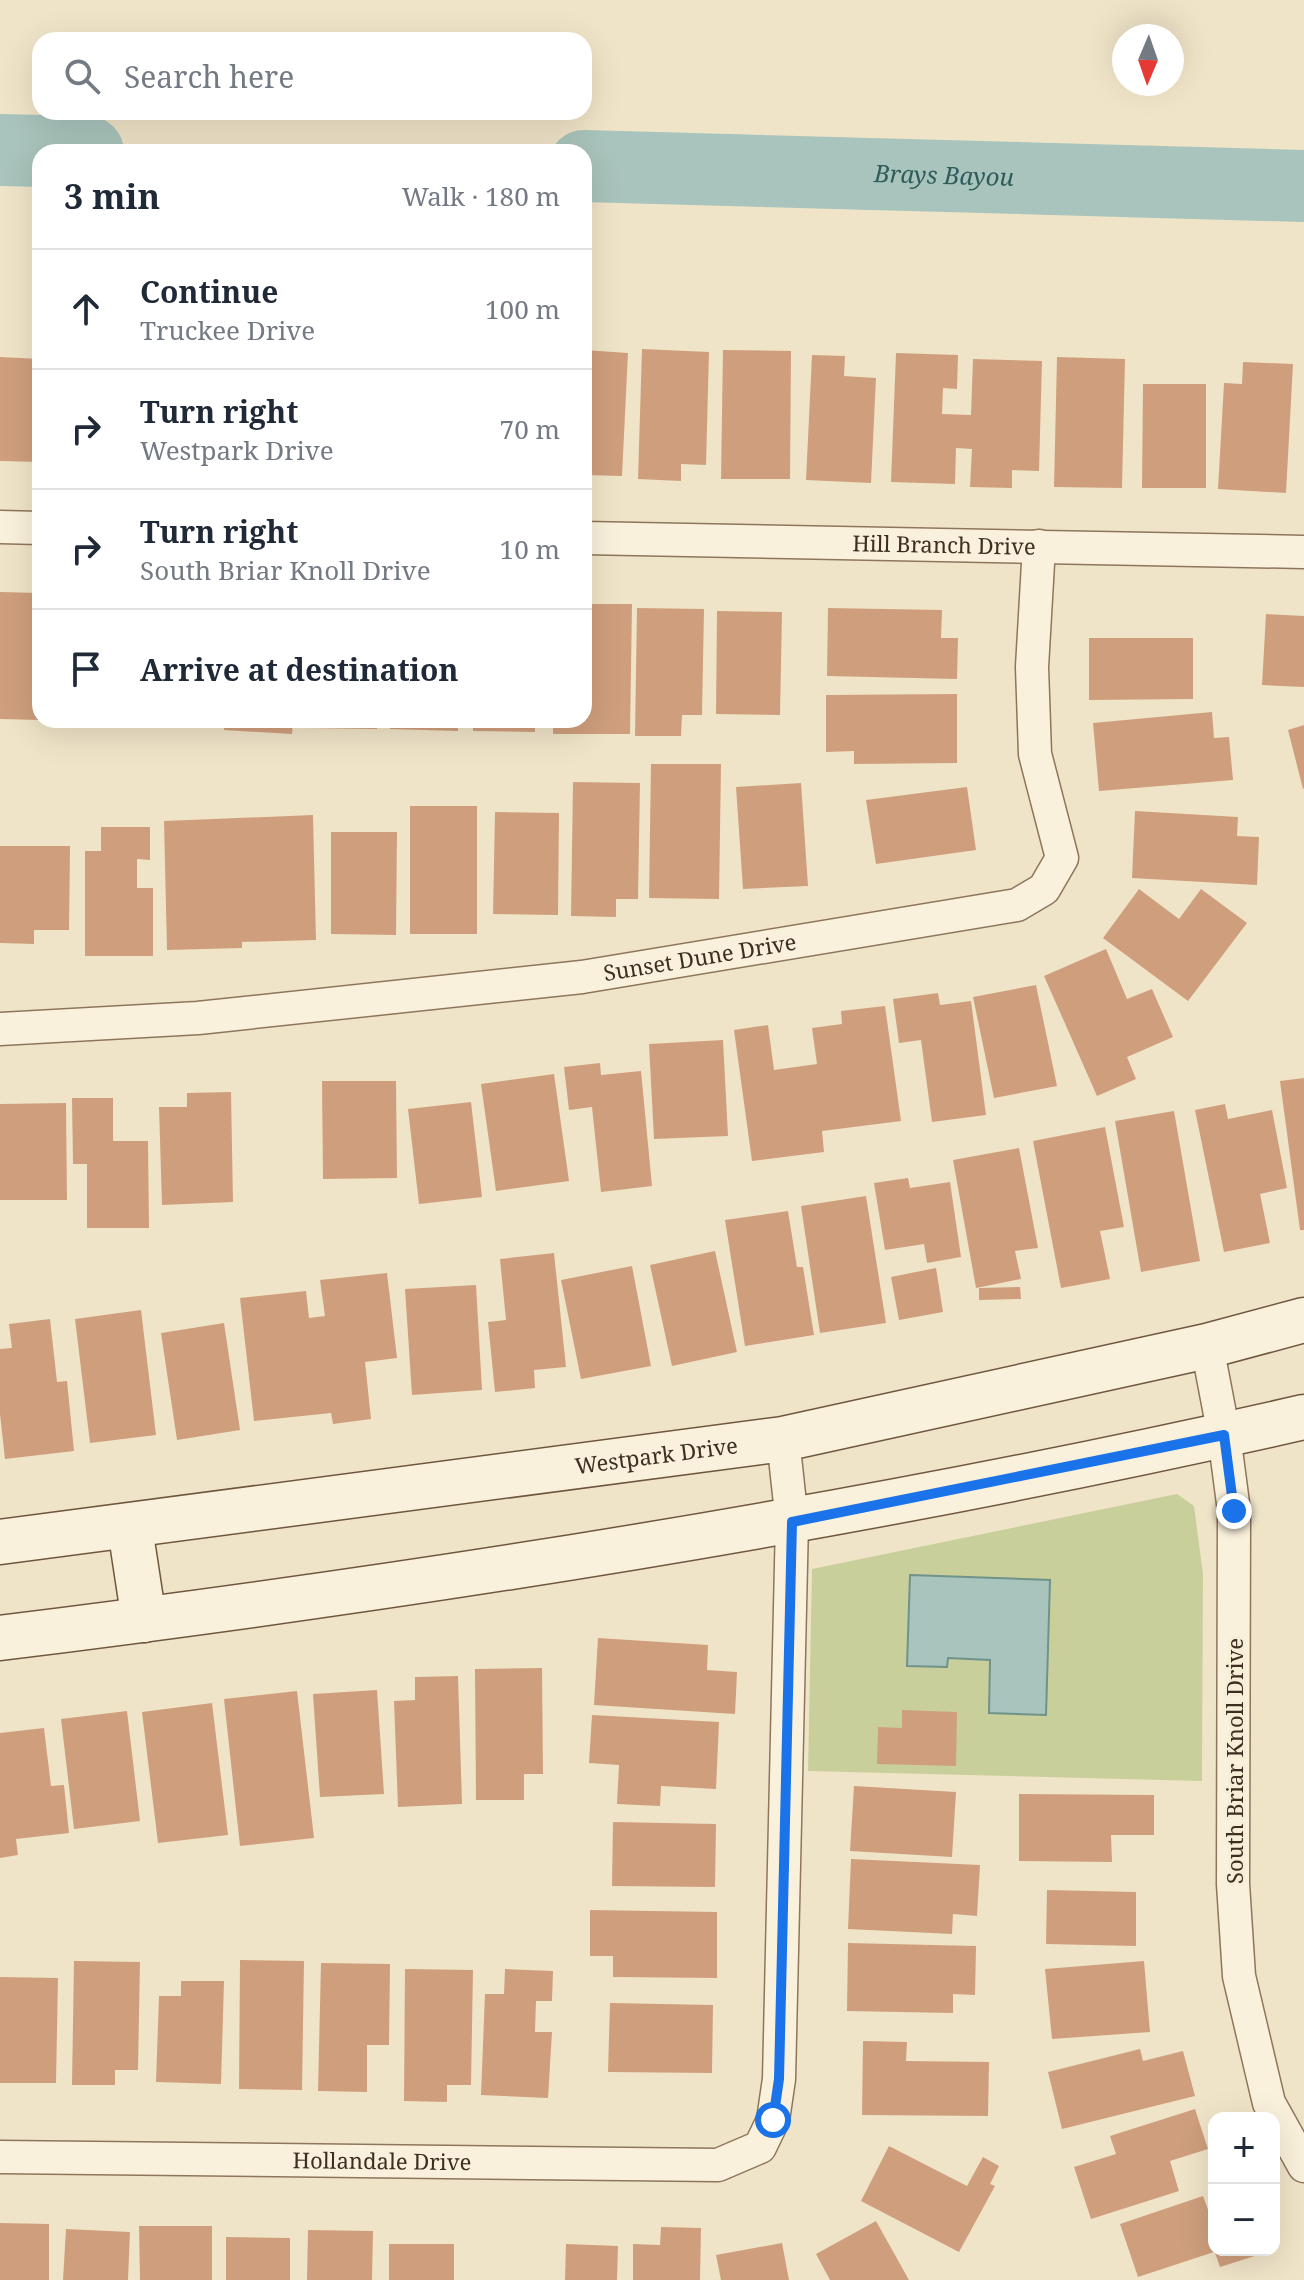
<!DOCTYPE html>
<meta charset="utf-8">
<style>
body{margin:0;font-family:"Noto Serif",serif;background:#f2f2f3;color:#1f2937}
.controls{position:absolute;right:24px;bottom:24px;display:grid;overflow:hidden;border-radius:16px;box-shadow:0 8px 32px #0002}
.controls button{width:72px;height:72px;display:grid;place-items:center;padding:0;border:0;border-bottom:2px solid #e0e1e3;background:#fff;color:#1f2937;font:40px sans-serif}
.compass{position:absolute;left:1112px;top:24px;width:72px;height:72px;border-radius:50%;background:#fff;box-shadow:0 8px 32px #0002;rotate:182deg}
.stop{position:absolute;width:24px;height:24px;margin:-18px;border:6px solid #1a73e8;border-radius:50%;background:#fff}
.stop.end{background:#1a73e8;border-color:#fff;box-shadow:0 2px 8px #0008}
.list{margin:0;padding:0;list-style:none}
h2{display:flex;justify-content:space-between;align-items:center;height:104px;margin:0;padding:0 32px;font-size:34px}
h2 small{font-size:26px;font-weight:400;color:#747a83}
.list li{display:grid;grid-template-columns:52px 1fr auto;gap:24px;align-items:center;box-sizing:border-box;height:120px;padding:0 32px;border-top:2px solid #e0e1e3}
.list b{display:block;font-size:30px;white-space:nowrap}
.list p{margin:0;font-size:26px;white-space:nowrap;color:#747a83}
.list em{font-size:26px;font-style:normal;color:#747a83}
.icon{flex:none;width:44px;height:44px;fill:none;stroke:currentColor;stroke-width:2;stroke-linecap:round;stroke-linejoin:round}
.map{position:relative;flex:none;width:1304px;height:2280px;overflow:hidden}
.search{position:absolute;background:#fff;box-shadow:0 8px 32px #0002;left:32px;top:32px;width:560px;height:88px;display:flex;align-items:center;gap:20px;box-sizing:border-box;padding:0 28px;border-radius:24px;color:#747a83;font-size:30px}
.panel{position:absolute;background:#fff;box-shadow:0 8px 32px #0002;left:32px;top:144px;width:560px;height:584px;border-radius:24px}
.map>svg:first-child{display:block}
.green{fill:#c9cf9b}
.water{fill:#a9c4bc;stroke:#6f938a;stroke-width:2}
.lines{fill:none;stroke-linecap:round;stroke-linejoin:round}
.river{stroke:#a9c4bc;stroke-width:72}
.building{fill:#cf9f7d}
.street-casing{stroke:#8d765c;stroke-width:35}
.secondary-casing{stroke:#6f573f;stroke-width:47}
.street{stroke:#faf1dc;stroke-width:32}
.secondary{stroke:#faf1dc;stroke-width:44}
.route{stroke:#1a73e8;stroke-width:10}
.labels{text-anchor:middle;stroke-width:6;stroke-linejoin:round;paint-order:stroke}
.street-label{font-size:22px;fill:#3d2e20;stroke:#f7eed8}
.water-label{font-size:24px;font-style:italic;fill:#2f5d5a;stroke:#f7eed8}
</style>
<div class="map">
<svg width="1304" height="2280" viewBox="0 0 1304 2280">
<rect width="100%" height="100%" fill="#f0e4c8"/>
<path class="green" d="M 1177,1494 L 1194,1506 L 1203,1574 L 1202,1781 L 808,1771 L 812,1569 Z"/>
<path class="water" d="M 910,1575 L 1050,1580 L 1046,1715 L 989,1713 L 990,1660 L 948,1658 L 947,1667 L 907,1666 Z"/>
<g class="lines">
<g class="river">
<path d="M 0,150 L 88,152"/>
<path id="s1" d="M 584,166 L 1304,186"/>
</g>
</g>
<path class="building" d="M 642,349 L 709,352 L 706,465 L 681,464 L 681,481 L 638,479 Z
M 584,350 L 628,353 L 622,476 L 584,475 Z
M 723,350 L 791,351 L 790,479 L 721,479 Z
M 896,353 L 958,355 L 957,389 L 943,388 L 942,414 L 971,415 L 973,359 L 1042,361 L 1039,471 L 1012,470 L 1012,488 L 970,487 L 972,449 L 956,448 L 955,484 L 891,482 Z
M 812,355 L 845,356 L 844,376 L 876,378 L 871,483 L 806,480 Z
M 0,357 L 40,359 L 40,462 L 0,461 Z
M 1057,357 L 1125,359 L 1122,488 L 1054,487 Z
M 1243,362 L 1293,364 L 1286,493 L 1218,489 L 1224,383 L 1242,384 Z
M 1143,384 L 1206,384 L 1206,488 L 1142,488 Z
M 0,592 L 40,593 L 40,720 L 0,719 Z
M 584,604 L 632,604 L 630,734 L 553,734 L 553,720 L 584,720 Z
M 637,608 L 704,609 L 702,715 L 682,715 L 681,736 L 635,736 Z
M 828,608 L 942,610 L 941,638 L 958,638 L 957,679 L 827,676 Z
M 717,611 L 782,612 L 780,715 L 716,714 Z
M 1266,614 L 1304,616 L 1304,687 L 1262,685 Z
M 1089,638 L 1193,638 L 1193,699 L 1089,700 Z
M 957,694 L 957,763 L 854,764 L 854,751 L 826,752 L 826,695 Z
M 1212,712 L 1214,738 L 1229,737 L 1233,780 L 1099,791 L 1093,723 Z
M 144,720 L 193,720 L 193,724 L 144,724 Z
M 225,720 L 293,720 L 292,734 L 224,730 Z
M 308,720 L 377,720 L 377,729 L 308,728 Z
M 390,720 L 458,720 L 458,731 L 390,729 Z
M 473,720 L 535,720 L 535,732 L 473,731 Z
M 1304,725 L 1304,788 L 1303,789 L 1288,730 Z
M 651,764 L 721,764 L 719,899 L 649,898 Z
M 573,782 L 640,783 L 638,899 L 616,899 L 616,917 L 571,916 Z
M 801,783 L 808,886 L 743,889 L 736,787 Z
M 967,787 L 976,850 L 876,864 L 866,800 Z
M 410,806 L 477,806 L 477,934 L 410,934 Z
M 1135,811 L 1238,817 L 1237,836 L 1259,837 L 1257,885 L 1132,878 Z
M 495,812 L 559,813 L 558,915 L 493,914 Z
M 313,815 L 316,940 L 242,942 L 242,948 L 167,950 L 164,821 Z
M 101,827 L 150,827 L 150,860 L 137,859 L 137,888 L 153,888 L 153,956 L 85,956 L 85,851 L 101,851 Z
M 331,832 L 397,832 L 396,935 L 331,934 Z
M 0,846 L 70,846 L 69,930 L 34,930 L 34,944 L 0,943 Z
M 1139,889 L 1179,919 L 1201,889 L 1247,923 L 1188,1001 L 1103,938 Z
M 1106,949 L 1127,999 L 1152,989 L 1173,1037 L 1127,1057 L 1136,1079 L 1097,1096 L 1044,976 Z
M 1036,985 L 1057,1086 L 994,1098 L 973,997 Z
M 938,993 L 940,1005 L 971,1001 L 986,1115 L 932,1122 L 921,1040 L 899,1043 L 893,999 Z
M 885,1006 L 901,1121 L 822,1131 L 824,1152 L 752,1161 L 734,1030 L 768,1025 L 774,1070 L 817,1064 L 812,1028 L 842,1024 L 841,1011 Z
M 723,1040 L 728,1136 L 654,1139 L 649,1044 Z
M 600,1063 L 601,1075 L 641,1071 L 652,1186 L 601,1192 L 592,1107 L 569,1110 L 564,1067 Z
M 554,1074 L 569,1181 L 496,1191 L 481,1084 Z
M 1304,1078 L 1304,1230 L 1300,1230 L 1280,1081 Z
M 322,1081 L 396,1081 L 397,1178 L 323,1179 Z
M 231,1092 L 233,1202 L 162,1205 L 159,1107 L 187,1107 L 187,1093 Z
M 72,1098 L 113,1098 L 113,1141 L 148,1141 L 149,1228 L 87,1228 L 87,1164 L 73,1164 Z
M 471,1102 L 482,1197 L 419,1204 L 408,1109 Z
M 66,1103 L 67,1200 L 0,1200 L 0,1104 Z
M 1225,1104 L 1228,1119 L 1272,1110 L 1287,1188 L 1260,1194 L 1270,1243 L 1224,1252 L 1195,1110 Z
M 1174,1111 L 1200,1261 L 1141,1272 L 1115,1121 Z
M 1105,1127 L 1124,1227 L 1100,1231 L 1110,1279 L 1061,1288 L 1033,1141 Z
M 1019,1148 L 1038,1248 L 1015,1251 L 1021,1279 L 976,1288 L 953,1160 Z
M 908,1178 L 910,1188 L 950,1182 L 961,1257 L 927,1263 L 924,1244 L 885,1250 L 874,1183 Z
M 866,1196 L 886,1323 L 820,1333 L 801,1206 Z
M 788,1211 L 797,1267 L 803,1267 L 814,1335 L 745,1346 L 725,1220 Z
M 715,1251 L 737,1352 L 672,1366 L 650,1265 Z
M 554,1253 L 566,1367 L 534,1370 L 535,1388 L 495,1392 L 488,1322 L 506,1320 L 500,1259 Z
M 632,1266 L 651,1366 L 581,1379 L 561,1280 Z
M 936,1268 L 943,1312 L 899,1320 L 891,1277 Z
M 387,1273 L 397,1358 L 365,1362 L 371,1419 L 333,1424 L 331,1413 L 254,1421 L 240,1298 L 306,1291 L 309,1318 L 325,1316 L 320,1280 Z
M 476,1285 L 482,1390 L 412,1395 L 405,1289 Z
M 1020,1287 L 1021,1299 L 979,1300 L 979,1288 Z
M 141,1310 L 156,1435 L 90,1443 L 75,1319 Z
M 50,1319 L 57,1382 L 67,1381 L 74,1451 L 5,1459 L 0,1414 L 0,1349 L 12,1348 L 9,1324 Z
M 224,1323 L 240,1430 L 177,1440 L 161,1333 Z
M 598,1638 L 708,1645 L 707,1670 L 737,1672 L 735,1714 L 594,1705 Z
M 542,1668 L 543,1774 L 524,1774 L 524,1800 L 476,1800 L 475,1669 Z
M 458,1676 L 462,1804 L 398,1807 L 394,1701 L 415,1700 L 415,1677 Z
M 377,1690 L 384,1794 L 320,1797 L 313,1694 Z
M 297,1691 L 314,1838 L 240,1846 L 224,1699 Z
M 212,1703 L 228,1835 L 158,1843 L 142,1712 Z
M 902,1710 L 957,1712 L 956,1766 L 877,1764 L 878,1727 L 902,1728 Z
M 127,1711 L 140,1821 L 74,1829 L 61,1719 Z
M 592,1715 L 719,1722 L 716,1789 L 661,1786 L 660,1806 L 617,1804 L 619,1765 L 589,1763 Z
M 44,1728 L 51,1786 L 64,1785 L 69,1833 L 16,1839 L 18,1855 L 0,1858 L 0,1733 Z
M 854,1786 L 956,1792 L 952,1857 L 850,1851 Z
M 1019,1794 L 1154,1795 L 1154,1835 L 1111,1835 L 1112,1862 L 1019,1861 Z
M 613,1822 L 716,1824 L 715,1887 L 612,1886 Z
M 851,1859 L 980,1865 L 977,1916 L 953,1914 L 952,1934 L 848,1929 Z
M 1047,1890 L 1136,1892 L 1136,1946 L 1046,1944 Z
M 590,1910 L 717,1912 L 717,1978 L 613,1977 L 613,1956 L 590,1956 Z
M 848,1943 L 976,1946 L 975,1995 L 953,1994 L 953,2013 L 847,2011 Z
M 240,1960 L 304,1961 L 302,2090 L 239,2089 Z
M 74,1961 L 140,1962 L 138,2070 L 115,2070 L 115,2085 L 72,2085 Z
M 1144,1961 L 1150,2032 L 1052,2039 L 1045,1969 Z
M 321,1963 L 390,1964 L 389,2045 L 367,2045 L 367,2092 L 318,2091 Z
M 405,1969 L 473,1970 L 471,2085 L 447,2085 L 447,2102 L 404,2101 Z
M 505,1969 L 553,1971 L 552,2001 L 536,2001 L 535,2032 L 552,2032 L 548,2098 L 481,2095 L 485,1994 L 504,1994 Z
M 0,1977 L 58,1978 L 56,2083 L 0,2083 Z
M 181,1981 L 224,1981 L 221,2084 L 156,2082 L 159,1996 L 181,1996 Z
M 610,2003 L 713,2005 L 712,2073 L 608,2072 Z
M 863,2041 L 907,2042 L 906,2061 L 989,2062 L 988,2116 L 862,2115 Z
M 1140,2049 L 1143,2061 L 1183,2051 L 1195,2096 L 1062,2129 L 1048,2072 Z
M 1195,2109 L 1208,2149 L 1170,2161 L 1179,2191 L 1091,2219 L 1074,2167 L 1116,2154 L 1110,2136 Z
M 889,2146 L 967,2186 L 983,2157 L 999,2166 L 990,2184 L 995,2186 L 959,2252 L 861,2201 Z
M 1203,2196 L 1214,2226 L 1214,2252 L 1138,2277 L 1120,2224 Z
M 876,2221 L 909,2280 L 830,2280 L 816,2254 Z
M 0,2223 L 49,2224 L 49,2280 L 0,2280 Z
M 139,2226 L 212,2226 L 212,2280 L 140,2280 Z
M 661,2227 L 701,2228 L 700,2280 L 633,2280 L 633,2244 L 660,2245 Z
M 66,2229 L 130,2232 L 128,2280 L 63,2280 Z
M 308,2230 L 373,2231 L 372,2280 L 307,2280 Z
M 226,2237 L 290,2238 L 290,2280 L 226,2280 Z
M 782,2243 L 789,2280 L 721,2280 L 716,2255 Z
M 389,2244 L 454,2244 L 454,2280 L 389,2280 Z
M 566,2244 L 618,2246 L 617,2280 L 565,2280 Z
M 1214,2250 L 1260,2250 L 1261,2254 L 1220,2267 Z"/>
<g class="lines">
<defs>
<g id="street">
<path d="M 0,527 L 40,528"/>
<path id="s2" d="M 584,538 L 1304,552"/>
<path id="s3" d="M 0,1029 L 198,1018 L 582,977 L 1017,905 L 1044,889 L 1062,858 L 1035,754 L 1032,667 L 1039,546"/>
<path d="M 1207,1346 L 1224,1435 L 1234,1511 L 1233,1884 L 1239,1976 L 1269,2103 L 1304,2166"/>
<path id="s4" d="M 0,2157 L 718,2165 L 760,2147 L 773,2120 L 779,2079 L 792,1522 L 783,1439"/>
</g>
<g id="secondary">
<path d="M 130,1528 L 144,1620"/>
<path id="s5" d="M 0,1542 L 783,1439 L 1207,1346 L 1304,1320"/>
<path d="M 0,1638 C 437,1584 874,1515 1304,1417"/>
</g>
</defs>
<use href="#street" class="street-casing"/>
<use href="#secondary" class="secondary-casing"/>
<use href="#street" class="street"/>
<use href="#secondary" class="secondary"/>
</g>
<g class="lines">
<path class="route" d="M 773,2120 L 779,2079 L 792,1522 L 1224,1435 L 1234,1511"/>
</g>
<g class="labels">
<g class="street-label">
<text dy="8" stroke="none"><textPath href="#s2" startOffset="360">Hill Branch Drive</textPath></text>
<text dy="8" stroke="none"><textPath href="#s3" startOffset="704">Sunset Dune Drive</textPath></text>
<text dy="8" stroke="none"><textPath href="#s5" startOffset="662">Westpark Drive</textPath></text>
<text transform="translate(1235 1761) rotate(-90)" y="8">South Briar Knoll Drive</text>
<text dy="8" stroke="none"><textPath href="#s4" startOffset="382">Hollandale Drive</textPath></text>
</g>
<g class="water-label">
<text dy="8" stroke="none"><textPath href="#s1" startOffset="360">Brays Bayou</textPath></text>
</g>
</g>
</svg>
<div class="controls">
<button>+</button>
<button>−</button>
</div>
<svg class="compass" viewBox="-18 -18 36 36"><path d="M0-13l5 13h-10z" fill="#e53935"/><path d="M0 13l5-13h-10z" fill="#747a83"/></svg>
<div class="stop" style="left:773px;top:2120px"></div>
<div class="stop end" style="left:1234px;top:1511px"></div>
<div class="search"><svg class="icon" aria-label="search" viewBox="0 0 24 24"><circle cx="10" cy="10" r="6"/><path d="M15 15l6 6"/></svg>Search here</div>
<section class="panel">
<h2>3 min<small>Walk · 180 m</small></h2>
<ul class="list">
<li><svg class="icon" aria-label="ahead" viewBox="0 0 24 24"><path d="M12 20V5M6 11l6-6 6 6"/></svg><div><b>Continue</b><p>Truckee Drive</p></div><em>100 m</em></li>
<li><svg class="icon" aria-label="right" viewBox="0 0 24 24"><path d="M7 20v-9h11M14 6l5 5-5 5"/></svg><div><b>Turn right</b><p>Westpark Drive</p></div><em>70 m</em></li>
<li><svg class="icon" aria-label="right" viewBox="0 0 24 24"><path d="M7 20v-9h11M14 6l5 5-5 5"/></svg><div><b>Turn right</b><p>South Briar Knoll Drive</p></div><em>10 m</em></li>
<li><svg class="icon" aria-label="arrive" viewBox="0 0 24 24"><path d="M6 21V4h12l-3 4 3 4H6"/></svg><div><b>Arrive at destination</b></div></li>
</ul>
</section>
</div>
